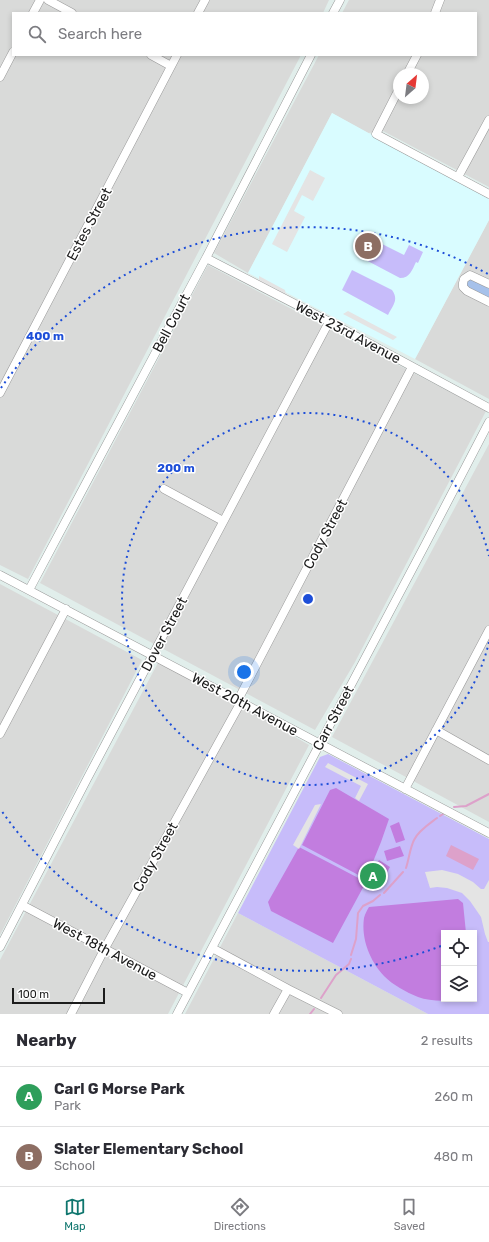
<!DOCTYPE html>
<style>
body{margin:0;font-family:Rubik,sans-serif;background:#f2f2f3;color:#2b2b33}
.controls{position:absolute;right:12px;bottom:12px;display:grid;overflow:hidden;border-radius:0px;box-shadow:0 2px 6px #0003}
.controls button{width:36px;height:36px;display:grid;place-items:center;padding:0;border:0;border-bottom:1px solid #e1e1e2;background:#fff;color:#2b2b33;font:20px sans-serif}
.compass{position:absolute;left:393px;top:68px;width:36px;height:36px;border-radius:50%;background:#fff;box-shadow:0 2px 6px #0003;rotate:28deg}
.scale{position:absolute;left:12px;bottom:10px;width:93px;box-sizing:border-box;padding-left:4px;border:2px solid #1c1c1c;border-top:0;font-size:11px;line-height:14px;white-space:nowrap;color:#1c1c1c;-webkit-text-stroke:3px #fff;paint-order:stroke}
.you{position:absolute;left:244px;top:672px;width:14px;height:14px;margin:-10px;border:3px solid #fff;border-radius:50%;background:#1a73e8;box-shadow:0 0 0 6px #1a73e833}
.badge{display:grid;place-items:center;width:26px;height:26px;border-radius:50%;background:#0f766e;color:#fff;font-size:13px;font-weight:700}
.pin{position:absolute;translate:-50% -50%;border:2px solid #fff;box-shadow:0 1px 4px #0006}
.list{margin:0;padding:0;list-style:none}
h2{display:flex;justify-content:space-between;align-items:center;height:52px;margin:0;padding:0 16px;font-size:17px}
h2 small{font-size:13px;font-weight:400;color:#7c7c81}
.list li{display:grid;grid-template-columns:26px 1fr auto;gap:12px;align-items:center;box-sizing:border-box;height:60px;padding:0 16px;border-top:1px solid #e1e1e2}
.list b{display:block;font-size:15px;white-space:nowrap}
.list p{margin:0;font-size:13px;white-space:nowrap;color:#7c7c81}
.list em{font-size:13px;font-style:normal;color:#7c7c81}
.icon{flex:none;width:22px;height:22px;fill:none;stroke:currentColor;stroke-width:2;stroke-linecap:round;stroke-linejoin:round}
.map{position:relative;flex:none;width:489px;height:1014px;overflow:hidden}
.search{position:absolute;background:#fff;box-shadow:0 2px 6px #0003;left:12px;right:12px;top:12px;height:44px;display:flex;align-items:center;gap:10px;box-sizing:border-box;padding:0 14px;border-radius:0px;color:#7c7c81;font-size:15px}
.sheet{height:172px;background:#fff}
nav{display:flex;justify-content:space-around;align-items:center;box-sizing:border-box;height:56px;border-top:1px solid #e1e1e2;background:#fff;font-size:11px;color:#7c7c81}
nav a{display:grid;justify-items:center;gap:2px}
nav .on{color:#0f766e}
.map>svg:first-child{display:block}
.residential{fill:#d9dad9;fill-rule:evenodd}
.education{fill:#d9fcff}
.grass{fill:#a6c1ea}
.park{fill:#c7bcfa;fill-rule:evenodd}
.pitch{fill:#c27ddf}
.parking{fill:#e4e4e4}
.water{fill:#dda1ca}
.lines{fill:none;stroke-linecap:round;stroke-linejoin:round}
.stream{stroke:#dda1ca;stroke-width:2}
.minor-casing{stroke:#999;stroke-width:9}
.minor{stroke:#fff;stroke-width:8}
.ring{fill:none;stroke:#1d4ed8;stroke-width:2;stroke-dasharray:2 4}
.labels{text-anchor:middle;stroke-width:3;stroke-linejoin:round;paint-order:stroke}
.street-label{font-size:14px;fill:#1c1c1c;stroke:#fff}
.centre{fill:#1d4ed8;stroke:#fff;stroke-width:2}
.ring-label{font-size:12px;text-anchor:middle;font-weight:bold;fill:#1d4ed8;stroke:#fff;stroke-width:3;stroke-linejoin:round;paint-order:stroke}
</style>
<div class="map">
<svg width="489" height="1014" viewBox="0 0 489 1014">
<rect width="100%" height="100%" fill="#e1eeeb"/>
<path class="residential" d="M 0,0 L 329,0 L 323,13 L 13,13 L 13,55 L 301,55 L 28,579 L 0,565 Z
M 349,0 L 489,0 L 489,187 L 383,131 L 368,133 L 332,113 L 248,273 L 214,253 L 319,55 L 476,55 L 476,13 L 342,13 ZM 399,74 L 423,74 L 423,98 L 399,98 Z
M 489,220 L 489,399 L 415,359 Z
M 208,265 L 486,411 L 355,662 L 315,730 L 40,583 Z
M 489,444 L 489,822 L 332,737 Z
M 0,584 L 142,660 L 0,935 Z
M 160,659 L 309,745 L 168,1014 L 0,1014 L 0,960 Z
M 238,913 L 428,1014 L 185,1014 Z"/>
<path class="education" d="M 332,113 L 489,199 L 489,220 L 415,359 L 248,273 Z"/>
<path class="grass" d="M 470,278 L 489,288 L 489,299 L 466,286 L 466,281 Z"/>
<path class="park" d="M 372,239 L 404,255 L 409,245 L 423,252 L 418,263 L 416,262 C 412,270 410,278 400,278 L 362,258 Z
M 352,270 L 392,290 C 399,300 393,305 388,315 L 342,290 Z
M 328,754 L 489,839 L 489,1014 L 428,1014 L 238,913 L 320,757 ZM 444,933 L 474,933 L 474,999 L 444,999 Z"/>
<path class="pitch" d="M 336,788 L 389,819 L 381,842 L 366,879 L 302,845 L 330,790 Z
M 399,822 L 405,840 L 396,843 L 390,826 Z
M 400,846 L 404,856 L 387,861 L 384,851 Z
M 299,847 L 366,882 L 333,943 L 271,911 L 268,902 Z
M 379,860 L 390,867 L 379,887 L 368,880 Z
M 458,899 L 463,903 L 466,933 L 444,933 L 444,999 L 463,999 C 450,1001 431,1002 418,997 C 406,992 393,985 384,976 C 370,961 361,939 364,918 C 365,914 367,910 369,907 Z"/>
<path class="parking" d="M 310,170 L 325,178 L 313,201 L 302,195 L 294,211 L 305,217 L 287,252 L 272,244 Z
M 259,276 L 285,290 L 286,295 L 259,281 Z
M 348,311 L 397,337 L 393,340 L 343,314 Z
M 328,763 L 368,784 L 359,801 L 355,798 L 361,786 L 325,767 Z
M 321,804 L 299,849 L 293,845 L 315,805 Z
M 442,870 L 458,874 L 473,882 L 481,889 L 484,889 L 489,880 L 489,942 L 488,942 L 485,934 L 481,917 L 470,901 L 462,893 L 447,888 L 437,887 L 430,888 L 425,872 Z"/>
<path class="water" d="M 451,845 L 479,859 L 473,870 L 446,856 Z"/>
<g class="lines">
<path class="stream" d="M 454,807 L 466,806 L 489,794
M 440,816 L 443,814
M 406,868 C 409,859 410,848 414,840 C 418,831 429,824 437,818
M 384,893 L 403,872
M 351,955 L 356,939 L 358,913 L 363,906 L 373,901 L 380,895
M 321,998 L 336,975 L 349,964 L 351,959
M 310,1014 L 314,1009"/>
<defs>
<path id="minor" d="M 48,0 L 72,13
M 33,13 L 40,0
M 198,13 L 205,0
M 333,13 L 340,0
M 435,13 L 440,0
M 151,55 L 171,66
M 407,74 L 417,55
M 0,77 L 13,52
M 399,89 L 376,134 L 489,194
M 458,177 L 489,120
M 206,258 L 324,319 L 489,408
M 489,284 L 470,275 L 464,279 L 463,283 L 463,287 L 467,291 L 489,302
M 0,393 L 177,55
M 164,489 L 223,521
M 0,575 L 489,833
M 29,590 L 206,258 L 311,55
M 238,700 L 412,367
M 436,730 L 489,760
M 0,734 L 66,609
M 405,789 L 489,630
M 22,905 L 188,993
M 0,947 L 87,779 L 329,322
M 212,948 L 288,989 L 338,1014
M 71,1014 L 105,948 L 241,702
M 177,1014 L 425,545 L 489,422
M 274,1014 L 288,989"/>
</defs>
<use href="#minor" class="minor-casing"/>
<use href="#minor" class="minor"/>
</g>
<g class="ring">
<path d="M489 642A186 186 0 1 1 489 556"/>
<path d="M441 946A372 372 0 0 1 1 810M1 388A372 372 0 0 1 488 274"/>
</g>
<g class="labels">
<g class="street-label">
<text transform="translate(89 224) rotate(-62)" y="5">Estes Street</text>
<text transform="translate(171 323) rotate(-62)" y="5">Bell Court</text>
<text transform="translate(348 332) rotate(28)" y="5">West 23rd Avenue</text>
<text transform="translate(325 534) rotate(-62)" y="5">Cody Street</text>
<text transform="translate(164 634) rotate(-62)" y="5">Dover Street</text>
<text transform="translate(245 704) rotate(28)" y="5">West 20th Avenue</text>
<text transform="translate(333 718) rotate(-62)" y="5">Carr Street</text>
<text transform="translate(155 857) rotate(-61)" y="5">Cody Street</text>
<text transform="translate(105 949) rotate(28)" y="5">West 18th Avenue</text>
</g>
</g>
<circle cx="308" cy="599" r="6" class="centre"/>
<g class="ring-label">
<text x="45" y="340">400 m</text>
<text x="176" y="472">200 m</text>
</g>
</svg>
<div class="controls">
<button><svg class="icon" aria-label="locate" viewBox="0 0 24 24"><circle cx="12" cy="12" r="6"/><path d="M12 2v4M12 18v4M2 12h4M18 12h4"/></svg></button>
<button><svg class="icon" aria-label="layers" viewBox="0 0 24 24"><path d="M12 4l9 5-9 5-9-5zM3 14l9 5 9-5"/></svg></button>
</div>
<svg class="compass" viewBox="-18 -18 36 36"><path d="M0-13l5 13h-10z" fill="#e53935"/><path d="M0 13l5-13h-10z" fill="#7c7c81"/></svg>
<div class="scale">100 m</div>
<div class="you"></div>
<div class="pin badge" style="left:373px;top:876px;background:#2e9e5b">A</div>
<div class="pin badge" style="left:368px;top:246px;background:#8d6e63">B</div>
<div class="search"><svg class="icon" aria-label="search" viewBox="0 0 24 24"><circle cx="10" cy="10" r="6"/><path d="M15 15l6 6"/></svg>Search here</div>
</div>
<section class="sheet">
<h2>Nearby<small>2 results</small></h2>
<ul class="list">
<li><span class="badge" style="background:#2e9e5b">A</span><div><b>Carl G Morse Park</b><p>Park</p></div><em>260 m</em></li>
<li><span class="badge" style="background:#8d6e63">B</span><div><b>Slater Elementary School</b><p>School</p></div><em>480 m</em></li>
</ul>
</section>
<nav>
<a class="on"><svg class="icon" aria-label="map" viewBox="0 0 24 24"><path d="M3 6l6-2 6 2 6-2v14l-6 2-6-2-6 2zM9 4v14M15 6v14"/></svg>Map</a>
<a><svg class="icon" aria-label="directions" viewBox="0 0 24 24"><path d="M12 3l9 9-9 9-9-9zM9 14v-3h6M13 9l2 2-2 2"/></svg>Directions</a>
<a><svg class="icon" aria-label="saved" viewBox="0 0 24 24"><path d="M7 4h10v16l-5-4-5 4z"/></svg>Saved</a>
</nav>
